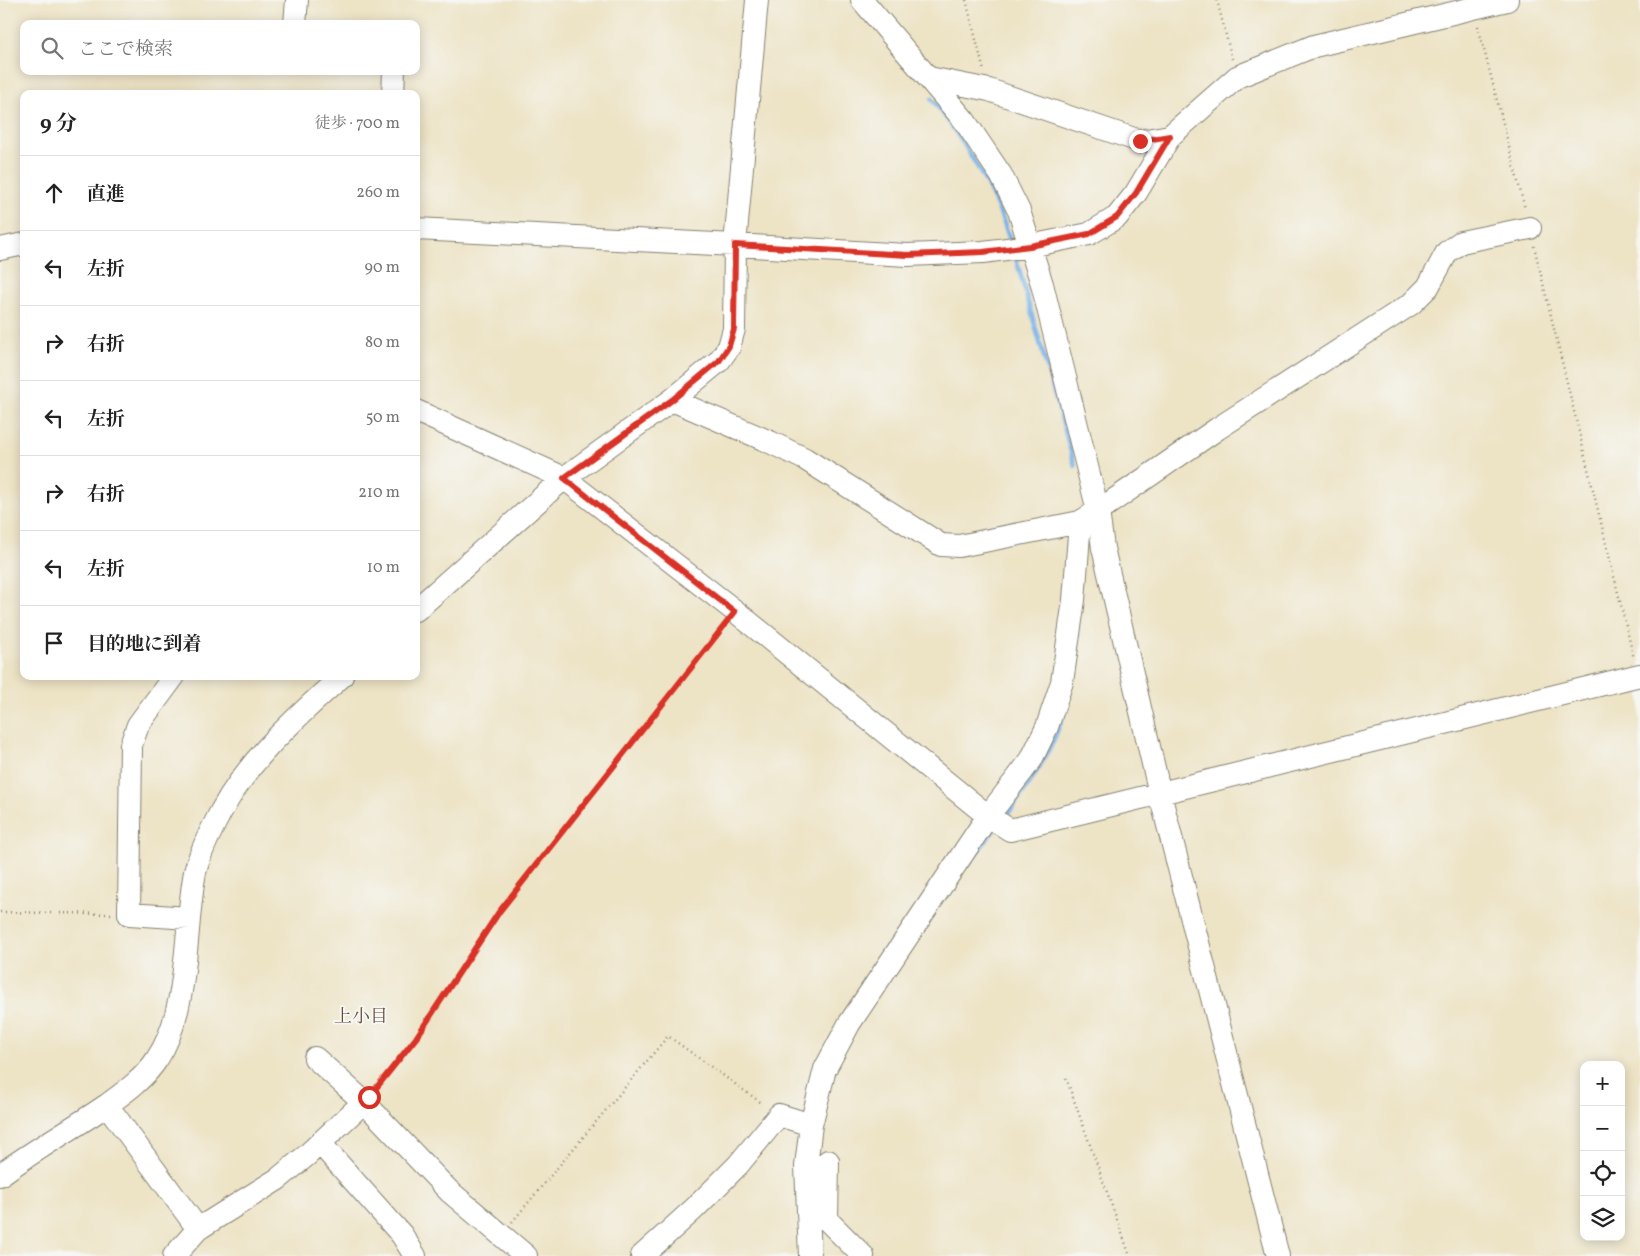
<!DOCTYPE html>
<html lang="ja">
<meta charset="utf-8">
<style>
body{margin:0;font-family:Vollkorn,"Noto Serif JP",serif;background:#f2f2f2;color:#222}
.controls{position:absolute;right:15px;bottom:15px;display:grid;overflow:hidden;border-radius:10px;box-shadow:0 2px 12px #0003}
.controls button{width:45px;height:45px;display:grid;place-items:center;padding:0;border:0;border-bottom:1px solid #e0e0e0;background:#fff;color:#222;font:25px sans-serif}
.stop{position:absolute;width:15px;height:15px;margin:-11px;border:4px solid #d93025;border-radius:50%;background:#fff}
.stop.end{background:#d93025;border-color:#fff;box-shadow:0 1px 5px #0008}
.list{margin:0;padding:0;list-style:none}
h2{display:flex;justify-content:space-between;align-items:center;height:65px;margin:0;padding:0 20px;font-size:21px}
h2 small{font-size:16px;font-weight:400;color:#767676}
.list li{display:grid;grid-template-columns:32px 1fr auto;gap:15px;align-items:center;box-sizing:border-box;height:75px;padding:0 20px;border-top:1px solid #e0e0e0}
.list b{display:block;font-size:19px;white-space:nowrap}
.list em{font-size:16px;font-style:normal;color:#767676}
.icon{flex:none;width:28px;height:28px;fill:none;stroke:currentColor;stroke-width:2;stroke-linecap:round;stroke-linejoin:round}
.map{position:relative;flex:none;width:1640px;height:1256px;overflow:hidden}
.search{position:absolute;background:#fff;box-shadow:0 2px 12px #0003;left:20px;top:20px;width:400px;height:55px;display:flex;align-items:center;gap:12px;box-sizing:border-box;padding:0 18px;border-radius:10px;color:#767676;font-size:19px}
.panel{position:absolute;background:#fff;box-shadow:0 2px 12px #0003;left:20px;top:90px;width:400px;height:590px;border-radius:10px}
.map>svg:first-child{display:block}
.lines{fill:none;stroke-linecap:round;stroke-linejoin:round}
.stream{stroke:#78b2e9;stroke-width:4.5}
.minor-casing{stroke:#848070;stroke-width:24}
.path{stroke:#848070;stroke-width:2.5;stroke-dasharray:1 4;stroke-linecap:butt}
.minor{stroke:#fff;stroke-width:22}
.route{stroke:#d93025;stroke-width:6}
.labels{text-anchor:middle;stroke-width:4;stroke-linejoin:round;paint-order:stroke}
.quarter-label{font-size:18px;fill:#664f3e;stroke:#f6f6f2}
</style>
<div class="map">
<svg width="1640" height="1256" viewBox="0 0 1640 1256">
<rect width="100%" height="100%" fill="#f6f6f2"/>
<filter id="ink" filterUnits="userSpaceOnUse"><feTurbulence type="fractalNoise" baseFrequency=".02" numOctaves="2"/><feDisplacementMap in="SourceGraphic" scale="10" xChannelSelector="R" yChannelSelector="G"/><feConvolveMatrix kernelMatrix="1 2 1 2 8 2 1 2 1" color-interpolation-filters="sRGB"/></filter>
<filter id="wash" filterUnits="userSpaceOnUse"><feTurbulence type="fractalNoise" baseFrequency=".0096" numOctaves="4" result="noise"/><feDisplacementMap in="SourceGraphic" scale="20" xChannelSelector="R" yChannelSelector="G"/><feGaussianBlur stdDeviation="1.12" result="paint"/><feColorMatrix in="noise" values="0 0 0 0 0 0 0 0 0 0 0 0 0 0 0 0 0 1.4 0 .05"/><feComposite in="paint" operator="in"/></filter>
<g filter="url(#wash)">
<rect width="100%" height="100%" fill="#ede3c5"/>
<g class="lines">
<path class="stream" d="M 932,99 C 966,144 994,189 1011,243
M 1015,255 L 1075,466
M 1007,815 C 1035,777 1060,738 1070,691
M 968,865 L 994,830"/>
</g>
</g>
<g filter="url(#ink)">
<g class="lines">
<defs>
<path id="minor" d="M 862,0 L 964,120 L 1001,175 L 1019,211 L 1042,284 L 1098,511 L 1103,548 L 1160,794 L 1278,1256
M 295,24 L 297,0
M 929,78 L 989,90 L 1140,141 L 1170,136
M 393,94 L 394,71
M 416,229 L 735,245 L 907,255 L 983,252 L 1030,246 L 1089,234 L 1117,217 L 1136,193 L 1170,136 L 1237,77 L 1314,46 L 1507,0
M 0,249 L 24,244
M 672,400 L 770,442 L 805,459 L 941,545 L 959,546 L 1080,522 L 1098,511 L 1217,429 L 1411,304 L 1428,287 L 1447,252 L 1461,242 L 1530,228
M 416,411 L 564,478 L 735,611 L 988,816 L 1010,830 L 1640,675
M 416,610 L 564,478 L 672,400 L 719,361 L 729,347 L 734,329 L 735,245 L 757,0
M 174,676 L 138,725 L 131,745 L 129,914 L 189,918
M 315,1058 L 364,1102 L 449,1191 L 526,1256
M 107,1105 L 198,1229
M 320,1143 L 402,1235 L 415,1256
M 828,1161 L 827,1220 L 863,1256
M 0,1175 C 34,1150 72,1129 107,1105 C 125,1092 145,1078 157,1059 C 190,1010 184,929 195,872 C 199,856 206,841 213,827 C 242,765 292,721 342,676
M 174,1256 L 198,1229 L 278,1179 L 306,1156 L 364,1102
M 642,1256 L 694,1209 L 738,1165 L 779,1115 L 811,1125
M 810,1256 L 806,1166 L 811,1125 L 825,1069 L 849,1024 L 988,816 L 1031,760 L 1047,727 L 1062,682 L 1074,600 L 1080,522"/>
</defs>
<use href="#minor" class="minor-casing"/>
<path class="path" d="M 966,0 L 984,71
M 1217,0 L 1232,59
M 1478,26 L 1525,209
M 1534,246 L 1634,659
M 0,912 L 111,914
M 1066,1078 L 1130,1256
M 376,1088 L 416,1038 L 499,911 L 725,625
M 512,1222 L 668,1036 L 763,1104"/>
<use href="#minor" class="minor"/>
</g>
</g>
<g class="lines" filter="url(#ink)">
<path class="route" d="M 369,1097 L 416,1038 L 499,912 L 735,612 L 564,478 L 672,400 L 719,361 L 729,346 L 734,329 L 735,245 L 908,255 L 983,252 L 1030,246 L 1089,234 L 1117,217 L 1136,193 L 1170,136 L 1140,141"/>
</g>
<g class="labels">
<g class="quarter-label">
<text x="361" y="1022">上小目</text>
</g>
</g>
</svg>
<div class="controls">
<button>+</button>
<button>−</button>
<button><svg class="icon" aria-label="locate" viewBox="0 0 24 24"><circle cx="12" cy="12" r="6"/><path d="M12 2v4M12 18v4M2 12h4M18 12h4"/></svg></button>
<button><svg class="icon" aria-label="layers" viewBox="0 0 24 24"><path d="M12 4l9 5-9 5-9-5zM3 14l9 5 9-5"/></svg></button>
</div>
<div class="stop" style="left:369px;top:1097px"></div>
<div class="stop end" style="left:1140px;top:141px"></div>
<div class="search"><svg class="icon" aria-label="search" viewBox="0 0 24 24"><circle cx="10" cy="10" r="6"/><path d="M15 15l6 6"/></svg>ここで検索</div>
<section class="panel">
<h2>9 分<small>徒歩 · 700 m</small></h2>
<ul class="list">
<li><svg class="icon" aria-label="ahead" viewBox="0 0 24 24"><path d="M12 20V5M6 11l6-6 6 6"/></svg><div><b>直進</b></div><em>260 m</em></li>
<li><svg class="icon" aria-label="left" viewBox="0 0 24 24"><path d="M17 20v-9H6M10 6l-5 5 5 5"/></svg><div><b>左折</b></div><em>90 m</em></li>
<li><svg class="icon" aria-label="right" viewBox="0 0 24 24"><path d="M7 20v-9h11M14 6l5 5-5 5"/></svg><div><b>右折</b></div><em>80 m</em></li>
<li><svg class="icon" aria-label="left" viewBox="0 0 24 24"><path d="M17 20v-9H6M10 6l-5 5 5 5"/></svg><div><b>左折</b></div><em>50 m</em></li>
<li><svg class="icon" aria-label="right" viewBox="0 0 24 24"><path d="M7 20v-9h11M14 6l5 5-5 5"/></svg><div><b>右折</b></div><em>210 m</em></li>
<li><svg class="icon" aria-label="left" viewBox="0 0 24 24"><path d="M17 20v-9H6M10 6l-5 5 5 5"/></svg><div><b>左折</b></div><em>10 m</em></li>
<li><svg class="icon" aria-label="arrive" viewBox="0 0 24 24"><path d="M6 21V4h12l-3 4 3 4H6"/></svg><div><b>目的地に到着</b></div></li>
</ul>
</section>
</div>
